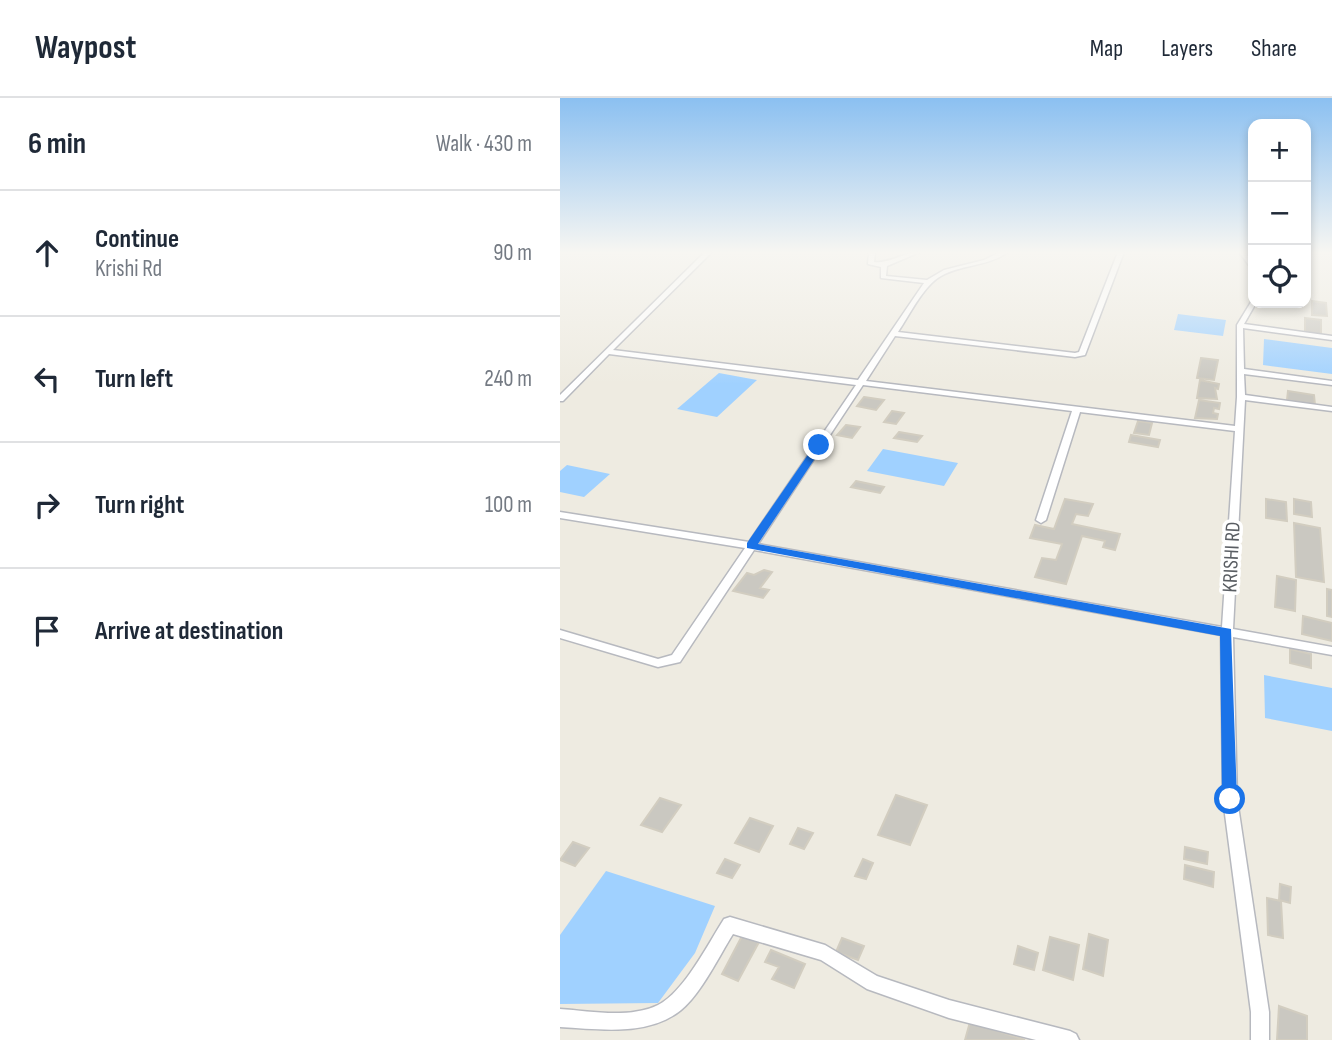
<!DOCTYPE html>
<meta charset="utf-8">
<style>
body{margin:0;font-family:"Sofia Sans Condensed",sans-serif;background:#f6f6f7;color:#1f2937}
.controls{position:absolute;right:21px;top:21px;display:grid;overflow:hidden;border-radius:14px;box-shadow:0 4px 10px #0003}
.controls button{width:63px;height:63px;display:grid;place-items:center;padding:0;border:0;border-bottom:2px solid #e0e1e3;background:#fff;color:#1f2937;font:35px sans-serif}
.stop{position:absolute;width:21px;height:21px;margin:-16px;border:5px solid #1a73e8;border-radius:50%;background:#fff}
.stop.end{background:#1a73e8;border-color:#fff;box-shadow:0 2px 7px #0008}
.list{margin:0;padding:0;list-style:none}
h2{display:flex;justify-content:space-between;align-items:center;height:91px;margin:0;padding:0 28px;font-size:30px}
h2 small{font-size:23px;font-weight:400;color:#747a83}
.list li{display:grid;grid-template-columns:46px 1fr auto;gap:21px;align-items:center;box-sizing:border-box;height:126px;padding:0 28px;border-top:2px solid #e0e1e3}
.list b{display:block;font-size:26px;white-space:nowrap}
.list p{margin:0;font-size:23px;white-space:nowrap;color:#747a83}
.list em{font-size:23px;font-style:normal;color:#747a83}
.icon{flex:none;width:38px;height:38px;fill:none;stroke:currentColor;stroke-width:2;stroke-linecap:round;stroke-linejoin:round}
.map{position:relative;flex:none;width:772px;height:942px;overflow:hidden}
header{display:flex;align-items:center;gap:42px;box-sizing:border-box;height:98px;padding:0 35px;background:#fff;border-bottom:2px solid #e0e1e3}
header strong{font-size:33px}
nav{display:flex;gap:38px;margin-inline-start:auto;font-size:24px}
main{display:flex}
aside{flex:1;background:#fff}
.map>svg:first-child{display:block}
.water{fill:#a0d1ff}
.building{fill:#cac8c1;stroke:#d2cdc0;stroke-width:2}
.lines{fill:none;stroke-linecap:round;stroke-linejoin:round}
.street-casing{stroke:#b7b9bf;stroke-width:3}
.street{fill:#fff;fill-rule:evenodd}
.route{fill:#1a73e8}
.labels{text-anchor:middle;stroke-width:7;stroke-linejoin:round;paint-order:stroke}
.street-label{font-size:21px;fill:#5a5e63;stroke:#fff}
</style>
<header>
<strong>Waypost</strong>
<nav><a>Map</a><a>Layers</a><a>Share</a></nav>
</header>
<main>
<aside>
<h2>6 min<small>Walk · 430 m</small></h2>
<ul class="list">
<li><svg class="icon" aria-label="ahead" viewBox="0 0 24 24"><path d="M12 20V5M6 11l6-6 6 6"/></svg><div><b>Continue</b><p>Krishi Rd</p></div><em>90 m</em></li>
<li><svg class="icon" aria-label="left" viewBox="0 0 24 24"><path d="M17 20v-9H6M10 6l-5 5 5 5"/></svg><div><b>Turn left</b></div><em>240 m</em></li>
<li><svg class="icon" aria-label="right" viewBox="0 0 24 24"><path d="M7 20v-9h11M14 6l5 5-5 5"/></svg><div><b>Turn right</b></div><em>100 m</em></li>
<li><svg class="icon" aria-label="arrive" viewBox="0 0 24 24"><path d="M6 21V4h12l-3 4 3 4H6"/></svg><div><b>Arrive at destination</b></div></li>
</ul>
</aside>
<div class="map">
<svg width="772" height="942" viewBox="0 0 772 942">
<rect width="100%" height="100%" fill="#eeebe1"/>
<path class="water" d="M 618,216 L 666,222 L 663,238 L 614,232 Z
M 704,241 L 772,250 L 772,276 L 703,267 Z
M 159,275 L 197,282 L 157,319 L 117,311 Z
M 323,351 L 398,365 L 384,388 L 307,373 Z
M 7,367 L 50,376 L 24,399 L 0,394 L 0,373 Z
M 704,577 L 772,590 L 772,633 L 705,620 Z
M 46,773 L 155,808 L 135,855 L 98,905 L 0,906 L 0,837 Z"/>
<path class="building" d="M 752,203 L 766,205 L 767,218 L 752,217 Z
M 745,220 L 761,222 L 761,237 L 745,235 Z
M 641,260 L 658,262 L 654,282 L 637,280 Z
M 640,282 L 659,286 L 658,291 L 655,290 L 657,301 L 637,300 Z
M 728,293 L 754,297 L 755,307 L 727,302 Z
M 304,299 L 324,302 L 316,312 L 297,308 Z
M 639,302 L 660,305 L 659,311 L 654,310 L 653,315 L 658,316 L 657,321 L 635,320 Z
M 332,313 L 344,315 L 336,326 L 324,324 Z
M 578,323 L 592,325 L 589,337 L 574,335 Z
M 286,327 L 300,329 L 292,340 L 277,337 Z
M 339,334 L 362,338 L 357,344 L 334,340 Z
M 571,337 L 600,342 L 598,349 L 569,344 Z
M 296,383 L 324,389 L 320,395 L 291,389 Z
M 505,401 L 533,406 L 528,418 L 516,416 L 512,426 L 560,436 L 555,452 L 543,449 L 545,443 L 522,438 L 506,486 L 475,479 L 482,460 L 496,462 L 502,446 L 470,440 L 475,427 L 494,431 Z
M 706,401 L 726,404 L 727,423 L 706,420 Z
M 734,401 L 751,404 L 752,419 L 734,416 Z
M 734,425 L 760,430 L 764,484 L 736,479 Z
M 204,472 L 212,474 L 200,490 L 209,492 L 203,500 L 173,493 L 187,475 L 194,477 Z
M 717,478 L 736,482 L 735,513 L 715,509 Z
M 767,491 L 772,492 L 772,519 L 767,518 Z
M 743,518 L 772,525 L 772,543 L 742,536 Z
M 730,551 L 751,556 L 751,570 L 730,565 Z
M 336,697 L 367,707 L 350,747 L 318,737 Z
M 100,700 L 121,707 L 102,734 L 81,727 Z
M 190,720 L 213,728 L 199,754 L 175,745 Z
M 238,730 L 253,735 L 244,751 L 230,746 Z
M 13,744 L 29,750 L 15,768 L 0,762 Z
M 625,749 L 648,754 L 647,766 L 624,761 Z
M 165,761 L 180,767 L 172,780 L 157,775 Z
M 303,761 L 313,765 L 306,781 L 295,778 Z
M 625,767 L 654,774 L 653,789 L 624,781 Z
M 720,786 L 731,789 L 730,805 L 719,802 Z
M 707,800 L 721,803 L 723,840 L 708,837 Z
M 529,836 L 548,842 L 543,878 L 523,871 Z
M 182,838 L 199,844 L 178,883 L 162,876 Z
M 490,839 L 519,847 L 513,882 L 483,872 Z
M 282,840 L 304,848 L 298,862 L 276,854 Z
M 458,848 L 478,855 L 474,872 L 454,866 Z
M 211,852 L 245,866 L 234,890 L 212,881 L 219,869 L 205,864 Z
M 719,908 L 747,918 L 747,942 L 717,942 Z
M 410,924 L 465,942 L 405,942 Z"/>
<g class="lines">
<defs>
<path id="street" d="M 145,154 L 152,154 L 53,252 L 298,282 L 364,185 L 321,180 L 321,169 L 308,166 L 309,154 L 315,154 L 314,164 C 330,166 343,154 360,154 L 327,168 L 326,178 L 367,182 L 384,172 L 424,162 L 440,154 L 448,154 C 427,169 402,166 381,178 C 363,188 349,218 338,234 L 515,255 L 519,254 L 558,154 L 564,154 L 525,257 L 515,259 L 335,238 L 306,283 L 675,328 L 677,299 L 677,227 L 691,204 L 696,205 L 684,226 L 772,238 L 772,242 L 683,230 L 684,271 L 772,283 L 772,287 L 684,276 L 685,297 L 772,309 L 772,313 L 685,302 L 673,531 L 772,549 L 772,557 L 673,539 L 677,701 L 709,914 L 709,942 L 691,942 L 691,914 L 663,701 L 661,537 L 194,452 L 120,564 L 98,569 L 0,540 L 0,532 L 98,561 L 112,557 L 185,450 L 0,420 L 0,414 L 189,444 L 296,287 L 49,256 L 3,303 L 0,303 L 0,297 ZM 303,287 L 512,313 L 476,422 L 481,425 L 486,422 L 520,314 L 675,333 L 662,529 L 198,446 Z
M 679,154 L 685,154 L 693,165 L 693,171 L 691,170 Z
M 170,819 L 265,847 L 317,878 L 389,902 L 510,933 L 516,936 L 519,942 L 476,942 L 389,920 L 307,891 L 261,862 L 173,836 C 159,858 141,896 121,912 C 88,939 39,931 0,929 L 0,911 C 30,913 69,921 98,907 C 124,894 148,846 164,821 Z"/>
</defs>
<use href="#street" class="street-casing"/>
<use href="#street" class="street"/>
</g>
<linearGradient id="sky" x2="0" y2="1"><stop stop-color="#8bc0f1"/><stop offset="0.54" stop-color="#f7f6f2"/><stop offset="1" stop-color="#f7f6f2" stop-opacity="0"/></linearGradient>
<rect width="772" height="286" fill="url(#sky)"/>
<path class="route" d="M 259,344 L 264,347 L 198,446 L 671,531 L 677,701 L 675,705 L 670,707 L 662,701 L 660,538 L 187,450 L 187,445 L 256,345 Z"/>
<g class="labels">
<g class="street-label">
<text transform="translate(671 459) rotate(-87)" y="7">KRISHI RD</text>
</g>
</g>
</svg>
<div class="controls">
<button>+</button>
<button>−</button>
<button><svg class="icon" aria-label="locate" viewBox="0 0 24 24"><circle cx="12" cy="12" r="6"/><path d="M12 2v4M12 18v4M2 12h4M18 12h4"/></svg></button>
</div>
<div class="stop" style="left:670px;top:701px"></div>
<div class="stop end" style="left:259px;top:347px"></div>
</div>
</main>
